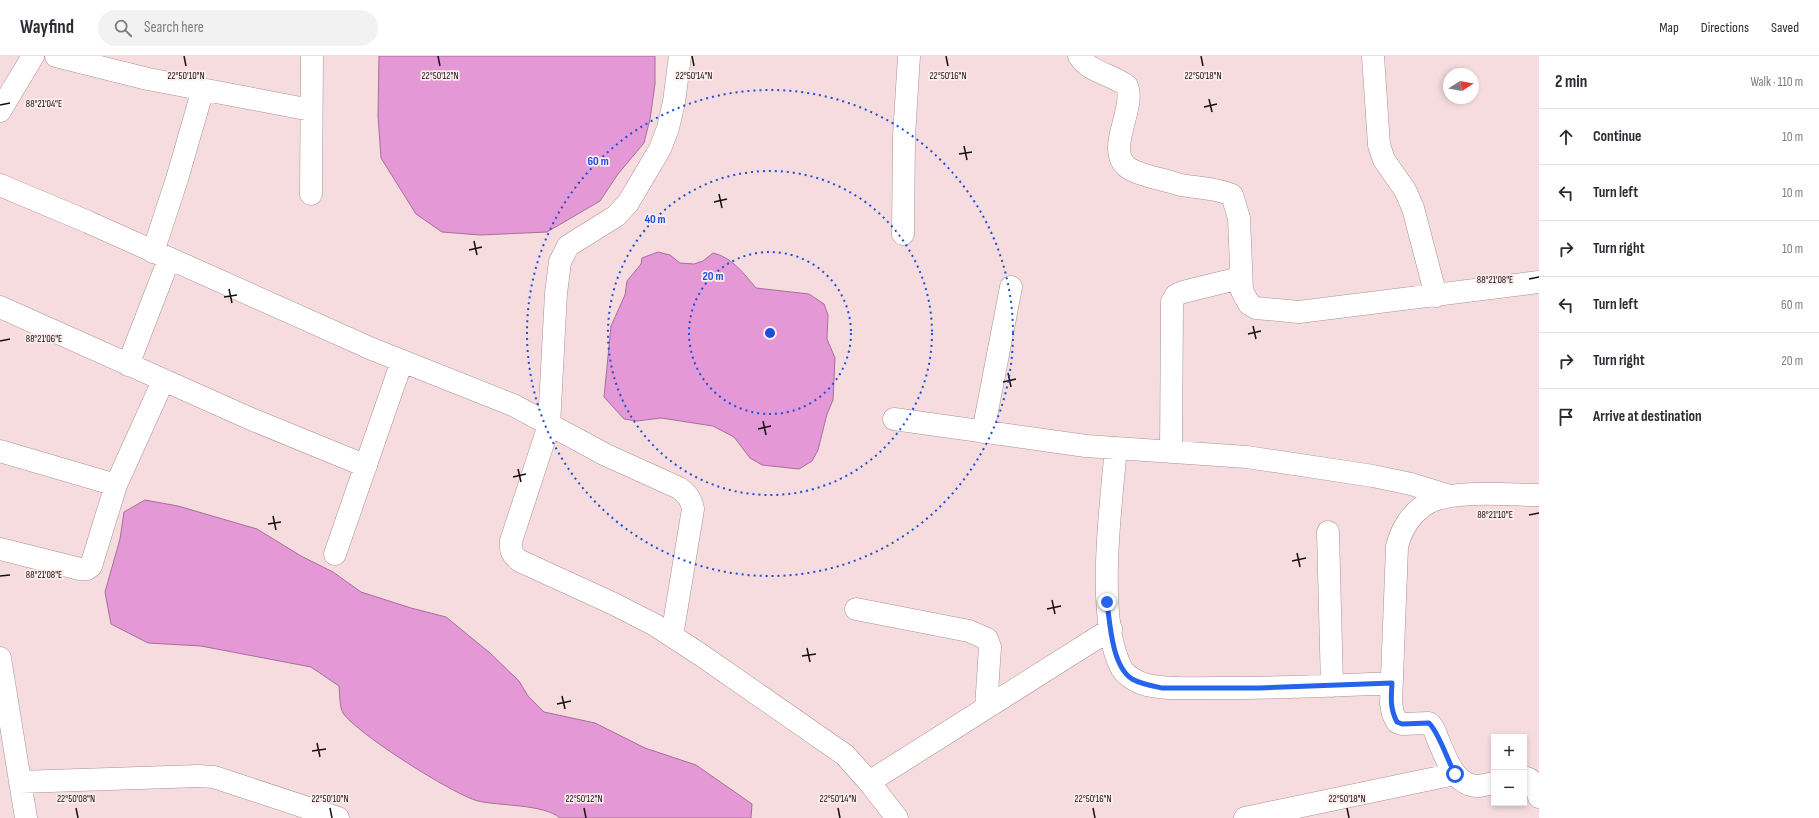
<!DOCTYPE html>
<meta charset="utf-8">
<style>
body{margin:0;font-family:"Sofia Sans Condensed",sans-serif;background:#f2f2f3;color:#2b2b33}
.controls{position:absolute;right:12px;bottom:12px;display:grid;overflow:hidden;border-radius:0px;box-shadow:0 2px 6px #0003}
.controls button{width:36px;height:36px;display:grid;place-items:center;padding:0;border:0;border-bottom:1px solid #e1e1e2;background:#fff;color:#2b2b33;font:20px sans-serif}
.compass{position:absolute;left:1443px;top:12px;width:36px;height:36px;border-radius:50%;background:#fff;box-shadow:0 2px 6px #0003;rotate:79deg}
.stop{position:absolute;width:12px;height:12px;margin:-9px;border:3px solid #2563eb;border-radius:50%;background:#fff}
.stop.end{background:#2563eb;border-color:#fff;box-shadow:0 1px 4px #0008}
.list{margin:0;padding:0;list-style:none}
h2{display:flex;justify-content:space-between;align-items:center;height:52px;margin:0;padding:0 16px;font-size:17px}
h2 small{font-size:13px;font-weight:400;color:#7c7c81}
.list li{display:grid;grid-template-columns:26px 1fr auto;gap:12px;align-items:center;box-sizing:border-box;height:56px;padding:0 16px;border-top:1px solid #e1e1e2}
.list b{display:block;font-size:15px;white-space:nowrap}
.list em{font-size:13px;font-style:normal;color:#7c7c81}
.icon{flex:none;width:22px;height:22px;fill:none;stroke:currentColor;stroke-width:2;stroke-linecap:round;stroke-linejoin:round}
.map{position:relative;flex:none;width:1539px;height:762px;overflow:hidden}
header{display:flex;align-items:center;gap:24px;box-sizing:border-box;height:56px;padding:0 20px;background:#fff;border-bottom:1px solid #e1e1e2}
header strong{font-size:19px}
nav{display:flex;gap:22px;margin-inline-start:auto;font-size:14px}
.search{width:280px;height:36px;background:#f2f2f3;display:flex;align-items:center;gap:10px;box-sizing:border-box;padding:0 14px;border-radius:22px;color:#7c7c81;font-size:15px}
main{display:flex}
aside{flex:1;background:#fff}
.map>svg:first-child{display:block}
.water{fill:#e498d6;stroke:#a66f9a}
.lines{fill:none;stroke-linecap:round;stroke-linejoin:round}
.street-casing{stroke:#a99194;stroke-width:23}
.street{stroke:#fff;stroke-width:22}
.route{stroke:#2563eb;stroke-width:5}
.ticks{fill:none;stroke:#170f0f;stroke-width:1.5}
.ring{fill:none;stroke:#1d4ed8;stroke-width:2;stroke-dasharray:2 4}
.ticks-label{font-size:10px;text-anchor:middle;fill:#170f0f;stroke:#fceced;stroke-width:3.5;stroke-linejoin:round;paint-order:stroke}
.centre{fill:#1d4ed8;stroke:#fceced;stroke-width:2}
.ring-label{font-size:12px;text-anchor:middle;font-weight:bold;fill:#1d4ed8;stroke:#fceced;stroke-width:3.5;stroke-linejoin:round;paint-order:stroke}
</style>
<header>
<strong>Wayfind</strong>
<div class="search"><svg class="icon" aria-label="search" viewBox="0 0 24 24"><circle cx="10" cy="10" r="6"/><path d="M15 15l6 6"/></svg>Search here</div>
<nav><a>Map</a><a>Directions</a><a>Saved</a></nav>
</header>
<main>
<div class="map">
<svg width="1539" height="762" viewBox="0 0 1539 762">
<rect width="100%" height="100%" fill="#f6dcde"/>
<path class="water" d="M 379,0 L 655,0 L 655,28 L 650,63 L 644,87 L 618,118 L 600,145 L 547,176 L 480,179 L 442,176 L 416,158 L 381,102 L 378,60 Z
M 658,196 L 670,199 L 680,207 L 694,208 L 703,205 L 713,197 C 732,201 744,218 756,232 L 809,238 L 824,248 L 828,259 L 827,283 L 835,302 L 833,344 L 827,358 L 818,394 L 812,405 L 799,413 L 762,409 L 750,402 L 734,381 L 713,370 L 661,362 L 637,365 L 624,363 L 604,341 L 611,270 L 625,239 L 627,225 L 641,208 L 642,202 Z
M 145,444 L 178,450 L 257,473 L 301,500 L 333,516 L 361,536 L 411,552 L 446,561 L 490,597 L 519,625 L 528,640 L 544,656 L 595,667 L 645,692 L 696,709 L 752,748 L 751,762 L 560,762 C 544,748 499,750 478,745 C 454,739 356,677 343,657 C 339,650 340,637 339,630 L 311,611 L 201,590 L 148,587 L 111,568 L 105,536 L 120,483 L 124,456 Z"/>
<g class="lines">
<defs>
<path id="street" d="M 56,0 L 148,23 L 311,54
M 680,0 L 674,46 L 668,72 L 660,93 L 628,147 L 616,160 L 568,190 L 560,206 L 556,237 L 549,369 L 511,485 C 510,495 512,499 520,505 L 614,548 L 655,569 L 701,599 L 845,699 L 869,726 L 897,762
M 1079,0 C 1090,17 1112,18 1127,30 C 1136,52 1106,92 1126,110 C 1132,116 1143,118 1151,121 C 1161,123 1171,126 1181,129 C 1198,132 1216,132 1232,139 L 1239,162 L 1242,235 L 1249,248 L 1256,252 L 1299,256 L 1539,226
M 1373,0 L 1379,89 L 1384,104 L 1405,134 L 1413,152 L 1436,240
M 0,55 L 33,0
M 0,129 L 88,166 L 372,293 L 513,349 L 606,399 L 679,432 C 688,439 691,443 693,453 L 672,580
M 311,138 L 312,0
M 903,178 L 904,80 L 909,0
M 153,196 L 177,123 L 203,33
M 0,251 L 251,363 L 366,410
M 128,309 L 169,203
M 894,363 L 1086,390 L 1247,401 L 1373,420 L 1411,428 L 1450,440
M 983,376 L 1011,231
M 1116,392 C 1111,448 1095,565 1122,613 C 1127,621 1139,627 1147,629 C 1169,634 1194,632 1217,632 C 1275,632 1333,630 1392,627
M 0,395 L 116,429
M 1171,396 L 1172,246 L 1176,239 L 1183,236 L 1240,222
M 1328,476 L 1332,630
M 0,493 L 80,513 L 87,513 L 91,510 L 116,429 L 163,325
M 335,498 L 402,305
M 856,553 L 969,575 L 987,583 L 990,591 L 986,652
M 0,602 L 26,762
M 1524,721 C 1535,724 1536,731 1539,741
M 20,726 L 199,720 L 214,721 L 338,762
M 869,726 L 1111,573
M 1494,727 C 1489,728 1484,729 1479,730 C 1456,731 1446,703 1439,686 C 1436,679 1435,672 1429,667 L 1402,668 L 1397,666 L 1393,658 L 1391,647 L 1397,491 C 1401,473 1412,456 1428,447 C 1452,433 1511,439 1539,439
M 1245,762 L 1455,718"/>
</defs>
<use href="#street" class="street-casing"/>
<use href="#street" class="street"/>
</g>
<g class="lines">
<path class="route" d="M 1107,546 C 1110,568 1112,610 1132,623 C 1141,628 1152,630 1162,632 L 1260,632 L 1392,627 C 1391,641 1390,653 1397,666 L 1402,668 L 1429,667 C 1439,677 1447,703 1455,718"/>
</g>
<path class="ticks" d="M 184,0 L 186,10M 438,0 L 440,10M 692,0 L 694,10M 946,0 L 948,10M 1201,0 L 1203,10M 1209,43 L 1212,56M 0,49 L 10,47M 1204,51 L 1217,48M 964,90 L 967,104M 959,98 L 972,96M 719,138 L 722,152M 714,146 L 727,143M 474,185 L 477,199M 469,194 L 482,191M 1529,223 L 1539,221M 229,233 L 232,247M 224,241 L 237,239M 1253,270 L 1256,283M 1248,278 L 1261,275M 0,285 L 10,283M 1008,317 L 1011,331M 1003,326 L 1016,323M 763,365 L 766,379M 758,373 L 771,370M 518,413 L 521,426M 513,421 L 526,418M 1529,459 L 1539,457M 273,460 L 276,474M 268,468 L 281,466M 1297,497 L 1300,511M 1292,505 L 1306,502M 0,520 L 10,519M 1052,544 L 1055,558M 1047,553 L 1061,550M 807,592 L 810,606M 802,600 L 816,598M 562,640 L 565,653M 557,648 L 571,645M 317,687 L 320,701M 312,695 L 326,693M 76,752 L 78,762M 330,752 L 332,762M 584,752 L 586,762M 838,752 L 840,762M 1093,752 L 1095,762M 1347,752 L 1349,762"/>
<g class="ring">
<circle cx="770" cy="277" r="81"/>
<circle cx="770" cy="277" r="162"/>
<circle cx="770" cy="277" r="243"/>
</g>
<g class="ticks-label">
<text x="186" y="23">22°50'10"N</text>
<text x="440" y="23">22°50'12"N</text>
<text x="694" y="23">22°50'14"N</text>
<text x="948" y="23">22°50'16"N</text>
<text x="1203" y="23">22°50'18"N</text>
<text x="44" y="51">88°21'04"E</text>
<text x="1495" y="227">88°21'08"E</text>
<text x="44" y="286">88°21'06"E</text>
<text x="1495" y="462">88°21'10"E</text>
<text x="44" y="522">88°21'08"E</text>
<text x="76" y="746">22°50'08"N</text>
<text x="330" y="746">22°50'10"N</text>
<text x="584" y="746">22°50'12"N</text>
<text x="838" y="746">22°50'14"N</text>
<text x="1093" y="746">22°50'16"N</text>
<text x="1347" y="746">22°50'18"N</text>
</g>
<circle cx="770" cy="277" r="6" class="centre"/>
<g class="ring-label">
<text x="598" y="109">60 m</text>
<text x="655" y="167">40 m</text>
<text x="713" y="224">20 m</text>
</g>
</svg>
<div class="controls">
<button>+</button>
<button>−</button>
</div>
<svg class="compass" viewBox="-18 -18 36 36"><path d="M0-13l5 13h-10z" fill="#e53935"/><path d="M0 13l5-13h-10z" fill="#7c7c81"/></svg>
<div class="stop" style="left:1455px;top:718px"></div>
<div class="stop end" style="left:1107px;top:546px"></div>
</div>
<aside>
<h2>2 min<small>Walk · 110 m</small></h2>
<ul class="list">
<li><svg class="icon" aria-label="ahead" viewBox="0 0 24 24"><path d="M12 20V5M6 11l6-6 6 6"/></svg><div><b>Continue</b></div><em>10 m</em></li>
<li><svg class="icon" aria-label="left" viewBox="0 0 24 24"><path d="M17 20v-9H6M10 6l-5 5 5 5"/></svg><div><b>Turn left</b></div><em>10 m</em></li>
<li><svg class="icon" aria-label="right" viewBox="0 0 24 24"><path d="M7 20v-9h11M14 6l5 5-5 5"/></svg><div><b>Turn right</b></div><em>10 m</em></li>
<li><svg class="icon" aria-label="left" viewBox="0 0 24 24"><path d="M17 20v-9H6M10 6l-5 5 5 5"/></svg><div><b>Turn left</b></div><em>60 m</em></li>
<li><svg class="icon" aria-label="right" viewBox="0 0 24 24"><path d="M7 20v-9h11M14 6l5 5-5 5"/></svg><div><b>Turn right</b></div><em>20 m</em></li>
<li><svg class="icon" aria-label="arrive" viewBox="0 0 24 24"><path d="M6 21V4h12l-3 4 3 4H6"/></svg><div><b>Arrive at destination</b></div></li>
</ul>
</aside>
</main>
